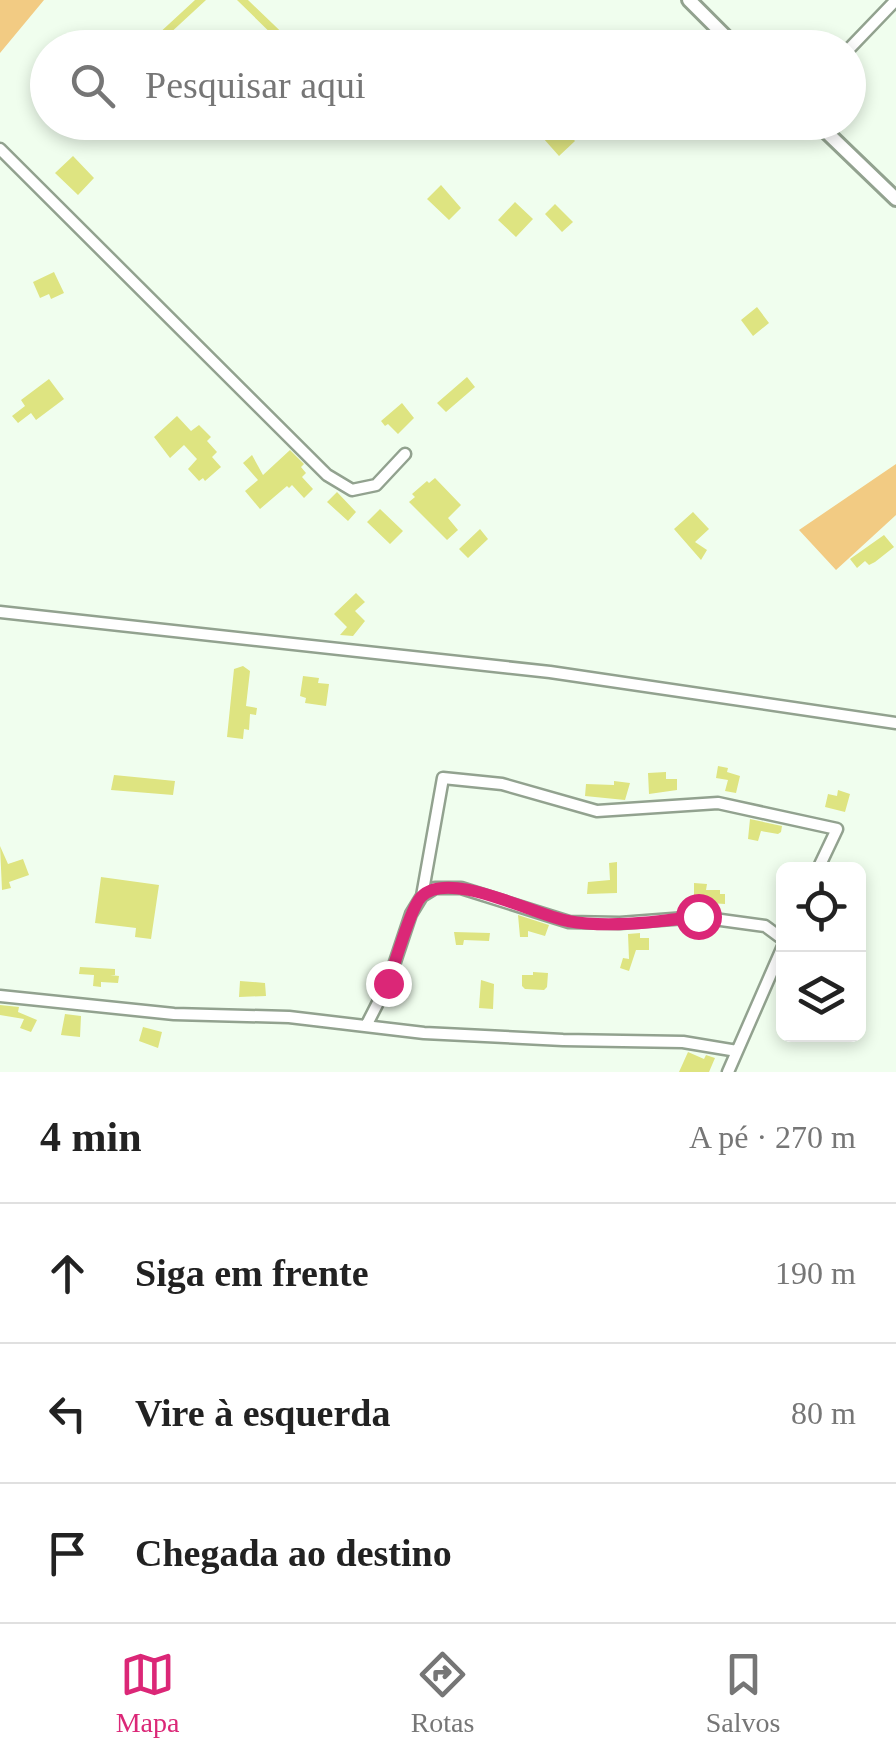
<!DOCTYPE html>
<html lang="pt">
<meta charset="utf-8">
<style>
body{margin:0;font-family:"Times New Roman",serif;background:#f6f6f6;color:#222}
.controls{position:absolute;right:30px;bottom:30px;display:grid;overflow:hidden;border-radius:15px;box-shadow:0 5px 15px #0003}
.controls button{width:90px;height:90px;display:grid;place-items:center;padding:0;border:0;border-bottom:2px solid #e0e0e0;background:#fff;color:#222;font:50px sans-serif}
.stop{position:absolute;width:30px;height:30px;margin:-22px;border:8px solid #db2777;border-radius:50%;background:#fff}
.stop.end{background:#db2777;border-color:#fff;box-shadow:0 2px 10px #0008}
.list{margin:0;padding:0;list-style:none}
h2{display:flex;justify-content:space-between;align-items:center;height:130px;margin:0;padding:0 40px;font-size:42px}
h2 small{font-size:32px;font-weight:400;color:#767676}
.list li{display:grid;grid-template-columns:65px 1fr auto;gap:30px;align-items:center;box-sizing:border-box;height:140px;padding:0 40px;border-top:2px solid #e0e0e0}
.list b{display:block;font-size:38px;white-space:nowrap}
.list em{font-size:32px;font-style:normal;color:#767676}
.icon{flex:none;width:55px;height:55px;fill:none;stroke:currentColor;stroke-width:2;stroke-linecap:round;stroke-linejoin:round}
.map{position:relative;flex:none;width:896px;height:1072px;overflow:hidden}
.search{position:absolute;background:#fff;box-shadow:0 5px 15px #0003;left:30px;right:30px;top:30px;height:110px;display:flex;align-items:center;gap:25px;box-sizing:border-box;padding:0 35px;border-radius:55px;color:#767676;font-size:38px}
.sheet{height:550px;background:#fff}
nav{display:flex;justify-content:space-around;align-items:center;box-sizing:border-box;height:140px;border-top:2px solid #e0e0e0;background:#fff;font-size:28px;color:#767676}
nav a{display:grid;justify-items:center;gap:5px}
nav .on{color:#db2777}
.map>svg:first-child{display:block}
.green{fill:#f2cb83}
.building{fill:#dee481}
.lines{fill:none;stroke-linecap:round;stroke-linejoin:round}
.minor-casing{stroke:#92a28f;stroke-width:15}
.tertiary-casing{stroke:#92a28f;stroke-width:18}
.minor{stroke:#fff;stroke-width:10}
.tertiary{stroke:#fff;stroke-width:12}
.route{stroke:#db2777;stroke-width:12}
</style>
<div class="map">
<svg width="896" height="1072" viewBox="0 0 896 1072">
<rect width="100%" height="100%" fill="#f0feee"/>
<path class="green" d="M 0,0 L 44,0 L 0,53 Z
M 896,464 L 896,515 L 836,570 L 799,530 Z"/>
<path class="building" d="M 195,0 L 206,0 L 154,48 L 143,48 Z
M 237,0 L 248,0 L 298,48 L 286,48 Z
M 559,124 L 575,141 L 559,156 L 543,138 Z
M 73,156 L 94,178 L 78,195 L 55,173 Z
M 441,185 L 461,208 L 449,220 L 427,199 Z
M 515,202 L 533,219 L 516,237 L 498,220 Z
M 555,204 L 573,222 L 562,232 L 545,214 Z
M 54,272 L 64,293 L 51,299 L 49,294 L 40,298 L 33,282 Z
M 757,307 L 769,323 L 753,336 L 741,320 Z
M 467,377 L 475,387 L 446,412 L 437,403 Z
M 49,379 L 64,399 L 36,420 L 31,413 L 18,423 L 12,416 L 25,406 L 21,400 Z
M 402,403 L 414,418 L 398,434 L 388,424 L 385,426 L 381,421 Z
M 177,416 L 191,431 L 199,425 L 211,437 L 207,441 L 217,452 L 212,457 L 221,467 L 205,481 L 203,478 L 199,481 L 188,469 L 197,459 L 184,445 L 170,458 L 154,437 Z
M 290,450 L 304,464 L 301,467 L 306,473 L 302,477 L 313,489 L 304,498 L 292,485 L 289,488 L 287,486 L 260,509 L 245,491 L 258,480 L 243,463 L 252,455 L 263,475 Z
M 435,478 L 461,505 L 448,518 L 458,530 L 447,540 L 409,502 L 415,497 L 412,494 L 427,481 L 429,483 Z
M 337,492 L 356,512 L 348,521 L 327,502 Z
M 380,509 L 403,531 L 390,544 L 367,522 Z
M 693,512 L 709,529 L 695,542 L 707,550 L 701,560 L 674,529 Z
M 480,529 L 488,539 L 468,558 L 459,549 Z
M 884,535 L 894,547 L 875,562 L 869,565 L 865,561 L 857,568 L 850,559 Z
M 356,593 L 365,602 L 355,611 L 365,621 L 353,636 L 340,635 L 347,627 L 334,614 Z
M 243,666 L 250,671 L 246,706 L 257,708 L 256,715 L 250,714 L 249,730 L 244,729 L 243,739 L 227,737 L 234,669 Z
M 303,676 L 319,678 L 318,683 L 329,684 L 326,706 L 305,703 L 306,698 L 300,696 Z
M 718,766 L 728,768 L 727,772 L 740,776 L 736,793 L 725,791 L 728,780 L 716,778 Z
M 666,772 L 666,779 L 677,779 L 677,790 L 649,794 L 648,773 Z
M 114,775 L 175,781 L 173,795 L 111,790 Z
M 614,781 L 630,783 L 625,800 L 585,796 L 586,784 L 614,785 Z
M 838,790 L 850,794 L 845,812 L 825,807 L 828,794 L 837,796 Z
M 750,819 L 782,826 L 781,832 L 778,834 L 761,831 L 758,841 L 748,839 Z
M 0,846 L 8,864 L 23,859 L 29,875 L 9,882 L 11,888 L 2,890 Z
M 617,862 L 617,893 L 587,894 L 588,882 L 610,880 L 609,863 Z
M 101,877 L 159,885 L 151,939 L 135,937 L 136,928 L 95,923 Z
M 694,883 L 707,884 L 706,890 L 720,890 L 720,894 L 725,894 L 725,904 L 694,902 Z
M 518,915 L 549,925 L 545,936 L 528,931 L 528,937 L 520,937 Z
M 454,932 L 490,933 L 489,941 L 464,940 L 463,945 L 456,945 Z
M 640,933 L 640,938 L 649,938 L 649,950 L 636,950 L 629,971 L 620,968 L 623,958 L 629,959 L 628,934 Z
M 80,967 L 115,969 L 115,975 L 110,975 L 119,976 L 118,983 L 101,982 L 101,987 L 93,986 L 94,975 L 79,974 Z
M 533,972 L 548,973 L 547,987 L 544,990 L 525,989 L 522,986 L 522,975 L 533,975 Z
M 481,980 L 494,984 L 493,1009 L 479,1008 Z
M 240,981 L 265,983 L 266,996 L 239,997 Z
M 0,1005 L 19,1007 L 18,1012 L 37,1020 L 31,1032 L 20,1028 L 24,1019 L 0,1015 Z
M 65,1014 L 81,1016 L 80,1037 L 61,1035 Z
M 143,1027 L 162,1032 L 158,1048 L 139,1041 Z
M 688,1052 L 704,1059 L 706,1055 L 715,1058 L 709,1072 L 679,1072 Z"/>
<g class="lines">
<defs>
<path id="minor" d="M 848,50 L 896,0
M 0,149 L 327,475 L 352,490 L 376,485 L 405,454
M 0,612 L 550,672 L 896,723
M 422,896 L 435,888 L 461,888 L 569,922 L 620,923 L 699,917 L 765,926 L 784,940
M 0,996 L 174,1014 L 289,1017 L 424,1033 L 563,1040 L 683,1042 L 737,1051
M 366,1026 L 388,983 L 411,914 L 422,896 L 443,778 L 502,784 L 597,811 L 718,803 L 837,829 L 818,869
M 728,1072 L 784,944"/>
<path id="tertiary" d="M 689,0 L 737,48
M 816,122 L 896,199"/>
</defs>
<use href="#minor" class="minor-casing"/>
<use href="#tertiary" class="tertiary-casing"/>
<use href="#minor" class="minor"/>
<use href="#tertiary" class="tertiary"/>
</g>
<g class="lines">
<path class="route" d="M 388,983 C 395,964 410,909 421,897 C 448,868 534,915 568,921 C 605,928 660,922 698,916"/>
</g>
</svg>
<div class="controls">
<button><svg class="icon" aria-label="locate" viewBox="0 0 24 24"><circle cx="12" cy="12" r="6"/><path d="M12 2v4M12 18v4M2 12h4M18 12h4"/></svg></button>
<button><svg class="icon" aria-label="layers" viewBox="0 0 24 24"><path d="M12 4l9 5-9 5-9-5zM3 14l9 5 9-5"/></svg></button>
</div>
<div class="stop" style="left:698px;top:916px"></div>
<div class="stop end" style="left:388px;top:983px"></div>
<div class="search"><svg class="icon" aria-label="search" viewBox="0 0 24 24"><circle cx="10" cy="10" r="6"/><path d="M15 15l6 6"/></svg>Pesquisar aqui</div>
</div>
<section class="sheet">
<h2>4 min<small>A pé · 270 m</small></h2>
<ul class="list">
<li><svg class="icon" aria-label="ahead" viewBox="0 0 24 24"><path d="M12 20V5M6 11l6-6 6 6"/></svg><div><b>Siga em frente</b></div><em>190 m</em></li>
<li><svg class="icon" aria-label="left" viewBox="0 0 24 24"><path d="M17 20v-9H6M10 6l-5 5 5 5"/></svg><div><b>Vire à esquerda</b></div><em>80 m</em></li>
<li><svg class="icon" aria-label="arrive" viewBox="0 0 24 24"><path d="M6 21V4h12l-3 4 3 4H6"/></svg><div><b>Chegada ao destino</b></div></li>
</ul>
</section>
<nav>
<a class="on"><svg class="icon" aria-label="map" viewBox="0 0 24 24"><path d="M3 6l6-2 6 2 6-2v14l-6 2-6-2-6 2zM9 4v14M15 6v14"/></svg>Mapa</a>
<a><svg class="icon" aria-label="directions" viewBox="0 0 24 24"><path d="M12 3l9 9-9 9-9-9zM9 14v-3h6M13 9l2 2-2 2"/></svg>Rotas</a>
<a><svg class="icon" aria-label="saved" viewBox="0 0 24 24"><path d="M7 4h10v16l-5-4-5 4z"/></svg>Salvos</a>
</nav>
